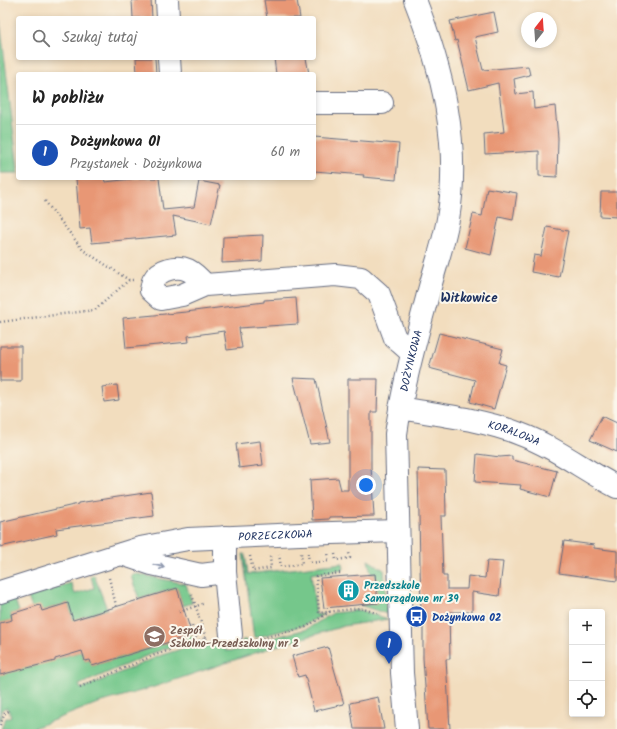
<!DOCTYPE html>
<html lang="pl">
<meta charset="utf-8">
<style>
body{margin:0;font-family:Kalam,sans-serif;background:#f6f6f6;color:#222}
.controls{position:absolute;right:12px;bottom:12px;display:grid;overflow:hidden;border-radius:4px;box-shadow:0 2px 6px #0003}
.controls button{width:36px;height:36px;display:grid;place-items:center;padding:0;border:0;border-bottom:1px solid #e0e0e0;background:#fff;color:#222;font:20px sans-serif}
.compass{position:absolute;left:521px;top:12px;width:36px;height:36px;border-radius:50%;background:#fff;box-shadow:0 2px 6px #0003;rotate:17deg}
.you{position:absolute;left:366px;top:485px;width:14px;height:14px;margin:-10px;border:3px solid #fff;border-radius:50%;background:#1a73e8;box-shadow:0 0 0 6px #1a73e833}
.badge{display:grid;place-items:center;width:26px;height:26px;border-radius:50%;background:#7c3aed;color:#fff;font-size:13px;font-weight:700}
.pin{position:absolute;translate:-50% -33px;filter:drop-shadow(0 1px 2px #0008)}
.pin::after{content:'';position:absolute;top:21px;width:14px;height:12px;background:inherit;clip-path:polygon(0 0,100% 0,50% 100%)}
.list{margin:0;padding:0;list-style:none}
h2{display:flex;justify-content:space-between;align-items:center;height:52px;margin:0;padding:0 16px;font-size:17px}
h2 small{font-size:13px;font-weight:400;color:#767676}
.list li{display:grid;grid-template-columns:26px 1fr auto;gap:12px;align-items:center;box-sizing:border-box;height:56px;padding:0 16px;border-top:1px solid #e0e0e0}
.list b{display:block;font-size:15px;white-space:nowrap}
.list p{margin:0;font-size:13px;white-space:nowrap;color:#767676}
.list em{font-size:13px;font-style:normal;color:#767676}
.icon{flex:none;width:22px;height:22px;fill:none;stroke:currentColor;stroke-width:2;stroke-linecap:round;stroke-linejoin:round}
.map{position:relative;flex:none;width:617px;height:729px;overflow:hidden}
.search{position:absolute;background:#fff;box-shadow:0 2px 6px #0003;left:16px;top:16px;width:300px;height:44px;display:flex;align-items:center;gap:10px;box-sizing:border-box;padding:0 14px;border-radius:4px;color:#767676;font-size:15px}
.panel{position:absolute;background:#fff;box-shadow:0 2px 6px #0003;left:16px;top:72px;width:300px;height:108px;border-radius:4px}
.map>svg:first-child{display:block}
.green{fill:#74c78b;stroke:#487b74}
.building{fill:#e89775}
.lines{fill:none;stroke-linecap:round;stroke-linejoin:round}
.minor-casing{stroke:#666c80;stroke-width:24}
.path{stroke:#666c80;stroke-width:2.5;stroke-dasharray:1 3;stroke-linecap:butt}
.minor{stroke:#fff;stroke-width:22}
.oneway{stroke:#8d97ae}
.labels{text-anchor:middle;stroke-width:4;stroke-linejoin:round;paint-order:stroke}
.street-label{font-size:11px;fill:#1b2f5e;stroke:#fbf7ec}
.culture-label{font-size:11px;font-weight:bold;fill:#0d838f;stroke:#fbf7ec;text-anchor:start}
.transit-label{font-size:11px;font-weight:bold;fill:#164399;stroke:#fbf7ec;text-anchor:start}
.education-label{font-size:11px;font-weight:bold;fill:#785e54;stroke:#fbf7ec;text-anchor:start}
.quarter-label{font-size:13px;font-weight:bold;fill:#1b2f5e;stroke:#fbf7ec}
</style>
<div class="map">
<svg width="617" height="729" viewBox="0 0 617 729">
<rect width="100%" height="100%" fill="#fbf7ec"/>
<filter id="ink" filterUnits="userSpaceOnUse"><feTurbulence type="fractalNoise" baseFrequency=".025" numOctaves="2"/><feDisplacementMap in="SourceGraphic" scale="8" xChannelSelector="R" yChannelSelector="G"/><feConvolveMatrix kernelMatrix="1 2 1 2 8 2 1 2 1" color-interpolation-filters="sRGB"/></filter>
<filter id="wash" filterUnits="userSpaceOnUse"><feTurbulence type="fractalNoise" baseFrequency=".012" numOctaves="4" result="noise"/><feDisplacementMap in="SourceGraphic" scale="16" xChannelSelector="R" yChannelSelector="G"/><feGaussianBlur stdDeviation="0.9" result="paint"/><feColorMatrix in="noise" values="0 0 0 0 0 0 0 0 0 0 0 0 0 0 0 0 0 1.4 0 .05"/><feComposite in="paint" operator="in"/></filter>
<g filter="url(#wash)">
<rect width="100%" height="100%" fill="#f2ddbe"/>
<path class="green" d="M 0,21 L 18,169 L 18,173 L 0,173 Z
M 243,554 L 245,554 L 248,574 L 343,563 L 344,569 L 311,574 L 316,615 L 324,614 L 305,625 L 254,638 Z
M 368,560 L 384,570 L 387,614 L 360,605 L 378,603 L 375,574 L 371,574 Z
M 132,574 L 137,574 L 186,584 L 192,603 L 183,606 L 177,588 L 139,599 L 131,576 Z
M 94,575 L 107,609 L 82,617 L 75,627 L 68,603 L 42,611 L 32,608 L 28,597 L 71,583 L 75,594 L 94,588 L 91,576 Z
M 12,593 L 19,611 L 11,614 L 12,620 L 0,623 L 0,596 Z
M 360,610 L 388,619 L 344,626 L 273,647 L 151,688 L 95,704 L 31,729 L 1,729 L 6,718 L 10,718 L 11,716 L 8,708 L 4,708 L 1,711 L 2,717 L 0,721 L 0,671 L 28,667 L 28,668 L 82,651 L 85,661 L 90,660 L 92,666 L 192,635 L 193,639 L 153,653 L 79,685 L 81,689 L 162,655 L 204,642 L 206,644 L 225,642 L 226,651 L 243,650 L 242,640 L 247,640 L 248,644 L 307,629 L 333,613 Z"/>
<g id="blocks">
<path class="building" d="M 132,0 L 151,0 L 152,18 L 133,18 Z
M 264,0 L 297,0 L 300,18 L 267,18 Z
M 494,12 L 498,32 L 475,37 L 483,70 L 528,66 L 530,75 L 514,79 L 516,94 L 533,92 L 534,109 L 555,106 L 558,138 L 557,177 L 539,176 L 539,151 L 485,154 L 484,134 L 504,132 L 498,83 L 469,90 L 457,40 L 455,41 L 450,21 Z
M 136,58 L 155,58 L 156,74 L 137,74 Z
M 274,58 L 306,58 L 309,74 L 276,74 Z
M 314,137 L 399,144 L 396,180 L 363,177 L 364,175 L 314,171 Z
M 76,178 L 104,178 L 105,182 L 141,178 L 159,178 L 163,210 L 194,207 L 199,181 L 220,185 L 211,224 L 173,216 L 176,235 L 92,243 L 90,228 L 80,229 Z
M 487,188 L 517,193 L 513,220 L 499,217 L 491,255 L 465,248 L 473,214 L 482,216 Z
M 601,192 L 617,192 L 617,217 L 600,216 Z
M 547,227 L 568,231 L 559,277 L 531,272 L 534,255 L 541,256 Z
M 263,235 L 262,261 L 222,263 L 223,237 Z
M 296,298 L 298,324 L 239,328 L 242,348 L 227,350 L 224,331 L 188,336 L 189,342 L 126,348 L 123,318 L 186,312 L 264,302 L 264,300 Z
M 439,333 L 503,349 L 499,363 L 506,365 L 494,409 L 470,402 L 475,380 L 429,368 Z
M 0,346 L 21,346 L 21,381 L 0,381 Z
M 293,378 L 316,379 L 330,442 L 310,444 Z
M 348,379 L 378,379 L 377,412 L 371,412 L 371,467 L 374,516 L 329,517 L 329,519 L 312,520 L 310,480 L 338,478 L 341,490 L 348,490 Z
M 117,385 L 119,400 L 104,402 L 102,387 Z
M 602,416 L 617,423 L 617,452 L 590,440 Z
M 260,441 L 263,465 L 239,468 L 236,444 Z
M 477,454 L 500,457 L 512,456 L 512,460 L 557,471 L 550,497 L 520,489 L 521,485 L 475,482 Z
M 418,469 L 445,470 L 446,516 L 441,516 L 443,576 L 447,576 L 447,589 L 467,589 L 468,576 L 485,578 L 487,561 L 503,562 L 499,596 L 472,592 L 472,612 L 449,612 L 450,659 L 446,659 L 450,729 L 428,729 L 423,658 L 423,613 L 421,612 Z
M 151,492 L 154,516 L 56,529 L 57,534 L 0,547 L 0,522 L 78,504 L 78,503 Z
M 564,541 L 594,545 L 594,548 L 617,551 L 617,581 L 559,573 Z
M 375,574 L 378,603 L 324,608 L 320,578 Z
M 177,588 L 192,635 L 92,666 L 90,660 L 85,661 L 82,651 L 55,659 L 55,661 L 0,675 L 0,623 L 12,620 L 11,614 L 40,605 L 42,611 L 68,603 L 73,620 Z
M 328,647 L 344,704 L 314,711 L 305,675 L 298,677 L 292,656 Z
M 378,697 L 384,729 L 354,729 L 350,703 Z"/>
</g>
</g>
<g filter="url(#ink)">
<use href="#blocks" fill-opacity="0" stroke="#666c80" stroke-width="1"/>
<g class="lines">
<defs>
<g id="minor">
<path d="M 167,0 L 168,18"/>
<path d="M 169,58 L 170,74"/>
<path d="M 314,103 L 382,103"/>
<path d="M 205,285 C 200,279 194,273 188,270 C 177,265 159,269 153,281 C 152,283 152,287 151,290 L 161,299 L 182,295 L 205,285 L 335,275 L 361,278 L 379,294 L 395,338 L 412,353"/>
<path id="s1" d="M 400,408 C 440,415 482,419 520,434 C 555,447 584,470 617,487"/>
<path d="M 225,537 L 225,572 L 231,635"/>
<path d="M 122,554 L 152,564 L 201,575 L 225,572"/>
<path id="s2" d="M 0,592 L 140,548 L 188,539 L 300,534 L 398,531"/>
<path id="s3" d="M 407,729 L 402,673 L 396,434 C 403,384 417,335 430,287 C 436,264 444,242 448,219 C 461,144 442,69 415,0"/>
</g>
</defs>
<use href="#minor" class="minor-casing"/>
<path class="path" d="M 45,201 L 83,250 L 129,280
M 0,322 L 95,310 L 129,280 L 133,280
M 308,553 L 309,563 L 329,561 L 328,553
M 279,554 L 281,567 L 302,564 L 301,553
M 335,554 L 336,560 L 350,558 L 349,553
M 250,556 L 253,571 L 271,568 L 270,556
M 340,573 L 316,576 L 319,613 L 360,608 L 380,614
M 109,578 L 117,609
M 179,612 L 205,603
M 189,626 L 192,625 L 197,641
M 206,638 L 207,642 L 212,641
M 251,641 L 306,627 L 331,611
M 80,687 L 155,655 L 206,638 L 192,595
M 0,725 L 5,713 L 9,711"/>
<use href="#minor" class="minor"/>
</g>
<defs><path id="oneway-shaft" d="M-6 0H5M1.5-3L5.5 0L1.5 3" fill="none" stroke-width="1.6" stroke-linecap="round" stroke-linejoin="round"/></defs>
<use class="oneway" href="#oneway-shaft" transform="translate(159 566) rotate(13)"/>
</g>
<defs>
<symbol id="building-disc" viewBox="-11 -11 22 22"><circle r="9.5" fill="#0f9aa8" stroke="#fbf7ec"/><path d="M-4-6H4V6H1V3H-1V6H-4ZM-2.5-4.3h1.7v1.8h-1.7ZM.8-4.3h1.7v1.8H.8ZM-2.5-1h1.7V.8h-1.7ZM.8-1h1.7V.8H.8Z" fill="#fff"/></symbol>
<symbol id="bus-disc" viewBox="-11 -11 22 22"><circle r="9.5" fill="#1a4fb4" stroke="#fbf7ec"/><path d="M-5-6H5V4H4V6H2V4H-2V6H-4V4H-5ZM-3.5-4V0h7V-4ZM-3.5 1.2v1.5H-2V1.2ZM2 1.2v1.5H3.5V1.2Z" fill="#fff"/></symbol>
<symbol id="school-disc" viewBox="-11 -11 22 22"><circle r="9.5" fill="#8d6e63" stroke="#fbf7ec"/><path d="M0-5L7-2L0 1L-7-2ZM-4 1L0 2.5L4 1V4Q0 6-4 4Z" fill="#fff"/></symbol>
</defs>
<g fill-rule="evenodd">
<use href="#building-disc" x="336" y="578" width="25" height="25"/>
<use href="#bus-disc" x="404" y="604" width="25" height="25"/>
<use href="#school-disc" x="142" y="624" width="25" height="25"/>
</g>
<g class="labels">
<g class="street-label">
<text dy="4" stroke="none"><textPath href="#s3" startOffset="370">DOŻYNKOWA</textPath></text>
<text dy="4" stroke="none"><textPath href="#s1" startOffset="117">KORALOWA</textPath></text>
<text dy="4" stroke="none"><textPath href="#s2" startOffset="283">PORZECZKOWA</textPath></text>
</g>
<g class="culture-label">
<text x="364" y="589">Przedszkole<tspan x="364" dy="13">Samorządowe nr 39</tspan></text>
</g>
<g class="transit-label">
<text x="432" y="621">Dożynkowa 02</text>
</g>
<g class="education-label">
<text x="170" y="634">Zespół<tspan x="170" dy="13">Szkolno-Przedszkolny nr 2</tspan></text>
</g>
<g class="quarter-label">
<text x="469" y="302">Witkowice</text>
</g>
</g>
</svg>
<div class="controls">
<button>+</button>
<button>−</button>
<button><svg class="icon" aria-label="locate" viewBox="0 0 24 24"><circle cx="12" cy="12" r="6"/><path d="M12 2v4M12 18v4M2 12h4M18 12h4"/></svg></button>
</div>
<svg class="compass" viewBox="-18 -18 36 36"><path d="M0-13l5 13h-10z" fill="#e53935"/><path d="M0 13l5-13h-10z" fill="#767676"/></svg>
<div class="you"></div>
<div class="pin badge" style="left:389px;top:664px;background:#1a4fb4">1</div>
<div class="search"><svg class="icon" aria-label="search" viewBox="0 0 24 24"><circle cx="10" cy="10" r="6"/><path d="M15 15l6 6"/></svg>Szukaj tutaj</div>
<section class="panel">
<h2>W pobliżu<small></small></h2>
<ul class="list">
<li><span class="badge" style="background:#1a4fb4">1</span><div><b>Dożynkowa 01</b><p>Przystanek · Dożynkowa</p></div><em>60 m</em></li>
</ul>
</section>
</div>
